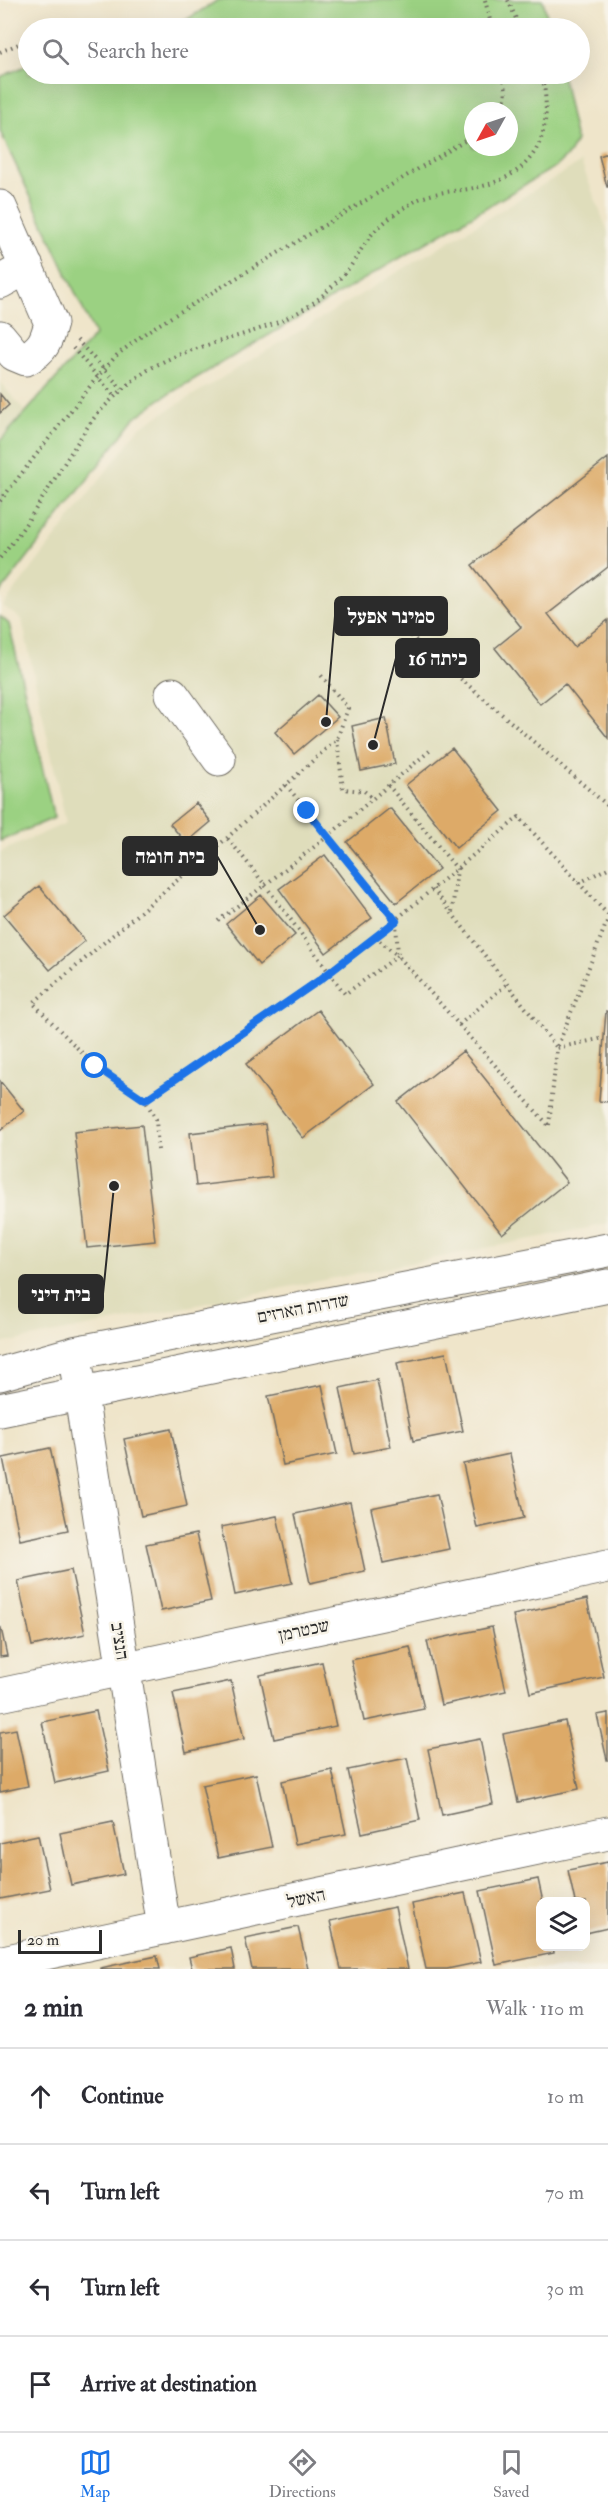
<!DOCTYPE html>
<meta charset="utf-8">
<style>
body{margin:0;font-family:"IM FELL Double Pica","Frank Ruhl Libre",serif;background:#f2f2f3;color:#2b2b33}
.controls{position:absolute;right:18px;bottom:18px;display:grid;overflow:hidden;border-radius:12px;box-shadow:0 6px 24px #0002}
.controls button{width:54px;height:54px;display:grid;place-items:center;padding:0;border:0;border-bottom:2px solid #e1e1e2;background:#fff;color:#2b2b33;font:30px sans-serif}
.compass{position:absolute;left:464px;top:102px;width:54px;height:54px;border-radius:50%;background:#fff;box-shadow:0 6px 24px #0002;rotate:230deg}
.scale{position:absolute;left:18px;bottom:15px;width:84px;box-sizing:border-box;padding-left:6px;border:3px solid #2b2b2b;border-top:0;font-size:16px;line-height:21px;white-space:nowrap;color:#2b2b2b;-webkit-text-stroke:4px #f7f3e8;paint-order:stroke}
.stop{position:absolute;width:18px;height:18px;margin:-14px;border:4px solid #1a73e8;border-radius:50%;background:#fff}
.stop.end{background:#1a73e8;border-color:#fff;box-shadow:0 2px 6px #0008}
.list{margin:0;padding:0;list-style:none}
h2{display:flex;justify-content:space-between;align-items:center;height:78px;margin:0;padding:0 24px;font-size:26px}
h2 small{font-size:20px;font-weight:400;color:#7c7c81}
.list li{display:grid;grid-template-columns:39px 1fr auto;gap:18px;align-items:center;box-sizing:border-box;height:96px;padding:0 24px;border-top:2px solid #e1e1e2}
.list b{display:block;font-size:22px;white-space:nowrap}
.list em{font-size:20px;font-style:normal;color:#7c7c81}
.icon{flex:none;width:33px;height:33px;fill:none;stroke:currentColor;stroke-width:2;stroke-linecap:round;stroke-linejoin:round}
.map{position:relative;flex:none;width:608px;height:1969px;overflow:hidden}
.search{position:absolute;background:#fff;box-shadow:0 6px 24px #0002;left:18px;right:18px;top:18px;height:66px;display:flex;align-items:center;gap:15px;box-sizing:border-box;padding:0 21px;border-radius:33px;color:#7c7c81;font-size:22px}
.sheet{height:462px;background:#fff}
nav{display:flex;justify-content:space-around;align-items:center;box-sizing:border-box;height:84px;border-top:2px solid #e1e1e2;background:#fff;font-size:16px;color:#7c7c81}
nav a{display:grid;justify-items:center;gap:3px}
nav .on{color:#1a73e8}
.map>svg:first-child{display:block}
.built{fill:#dfddbb}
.green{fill:#9bd182;stroke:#637e56;stroke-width:1.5;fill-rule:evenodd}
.building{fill:#ddaa68}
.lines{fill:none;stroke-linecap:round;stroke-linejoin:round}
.minor-casing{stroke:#706c63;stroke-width:35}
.path{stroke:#706c63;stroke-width:4;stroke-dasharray:1.5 4.5;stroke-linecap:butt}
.minor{stroke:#fff;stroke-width:33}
.route{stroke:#1a73e8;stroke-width:8}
.labels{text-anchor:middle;stroke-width:5;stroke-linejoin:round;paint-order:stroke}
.street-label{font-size:18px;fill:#2b2b2b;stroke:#f7f3e8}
.leader{fill:none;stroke:#2b2b2b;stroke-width:2}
.callout-dot{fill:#2b2b2b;stroke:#f7f3e8;stroke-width:2}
.callout{fill:#2b2b2b;stroke:#2b2b2b;stroke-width:2}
.callout-label{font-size:20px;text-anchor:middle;font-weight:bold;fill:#fff}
</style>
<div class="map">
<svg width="608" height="1969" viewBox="0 0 608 1969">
<rect width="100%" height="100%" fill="#f7f3e8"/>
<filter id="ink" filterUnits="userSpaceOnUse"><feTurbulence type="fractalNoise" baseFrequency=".0167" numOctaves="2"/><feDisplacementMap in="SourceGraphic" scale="12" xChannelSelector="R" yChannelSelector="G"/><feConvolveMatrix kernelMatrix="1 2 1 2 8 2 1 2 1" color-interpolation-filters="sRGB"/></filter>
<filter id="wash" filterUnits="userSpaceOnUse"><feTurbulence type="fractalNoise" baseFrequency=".008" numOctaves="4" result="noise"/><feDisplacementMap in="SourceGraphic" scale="24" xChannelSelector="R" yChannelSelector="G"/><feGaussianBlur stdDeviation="1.35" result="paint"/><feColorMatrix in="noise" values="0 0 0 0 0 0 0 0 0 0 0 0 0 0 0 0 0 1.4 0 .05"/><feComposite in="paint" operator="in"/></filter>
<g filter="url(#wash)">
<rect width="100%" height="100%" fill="#efe5ca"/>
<path class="built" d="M 581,162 L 608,232 L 608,1224 L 0,1344 L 0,852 L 66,823 L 22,620 L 3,606 L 140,427 Z
M 0,382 L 26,412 L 0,441 Z"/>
<path class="green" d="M 218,0 L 543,0 L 550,28 L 173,28 Z
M 28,65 L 28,74 L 562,74 L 576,141 L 569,154 L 555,167 L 162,398 L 134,419 L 0,593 L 0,441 L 95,335 L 0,131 L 0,77 ZM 473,111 L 509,111 L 509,147 L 473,147 Z
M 0,616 L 9,624 L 54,818 L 0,841 Z"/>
<g id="blocks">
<path class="building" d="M 608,153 L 608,187 L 607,187 L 599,156 Z
M 0,394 L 9,405 L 0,413 Z
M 608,458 L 608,567 L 548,614 L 574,647 L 608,620 L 608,738 L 565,684 L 540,704 L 495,648 L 521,627 L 472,565 Z
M 318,695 L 338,717 L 294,754 L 275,732 Z
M 386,718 L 395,764 L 361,771 L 352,726 Z
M 452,748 L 502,811 L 456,848 L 406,785 Z
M 196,803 L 211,822 L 186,843 L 170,824 Z
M 390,808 L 439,869 L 396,903 L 347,842 Z
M 325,855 L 372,918 L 326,953 L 279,889 Z
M 39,886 L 85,941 L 50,970 L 4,915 Z
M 261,895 L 295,935 L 259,965 L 226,924 Z
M 318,1010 L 374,1084 L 303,1138 L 246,1064 Z
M 606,1011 L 608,1012 L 608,1102 L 599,1101 Z
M 463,1051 L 567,1182 L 502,1234 L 398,1102 Z
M 0,1081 L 24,1111 L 0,1131 Z
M 265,1124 L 272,1177 L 196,1186 L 190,1133 Z
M 142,1125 L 155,1241 L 87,1248 L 74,1132 Z
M 446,1353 L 463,1431 L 413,1441 L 397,1363 Z
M 377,1380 L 391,1447 L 354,1454 L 340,1388 Z
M 322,1385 L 337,1454 L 283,1465 L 268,1396 Z
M 171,1429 L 187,1506 L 141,1516 L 124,1439 Z
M 50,1448 L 68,1530 L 20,1540 L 3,1458 Z
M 510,1454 L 524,1518 L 477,1528 L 463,1464 Z
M 437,1494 L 449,1549 L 383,1563 L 371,1508 Z
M 350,1502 L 365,1571 L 310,1583 L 295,1514 Z
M 277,1516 L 292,1583 L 235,1595 L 221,1527 Z
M 196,1534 L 211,1601 L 161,1611 L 146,1544 Z
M 71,1570 L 85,1634 L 32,1646 L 18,1581 Z
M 587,1599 L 604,1677 L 530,1693 L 513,1615 Z
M 492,1627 L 506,1691 L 441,1705 L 427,1641 Z
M 1,1628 L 7,1656 L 0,1657 L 0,1629 Z
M 410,1647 L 424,1709 L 364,1721 L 351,1660 Z
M 322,1662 L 336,1726 L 274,1739 L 260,1675 Z
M 231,1681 L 244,1739 L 186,1752 L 173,1693 Z
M 96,1711 L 109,1771 L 55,1783 L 42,1722 Z
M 608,1713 L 608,1760 L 607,1760 L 597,1715 Z
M 565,1721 L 579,1789 L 518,1802 L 503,1734 Z
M 16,1729 L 28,1786 L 0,1792 L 0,1732 Z
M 480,1739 L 493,1804 L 442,1815 L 428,1749 Z
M 407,1758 L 420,1820 L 362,1833 L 348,1770 Z
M 332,1770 L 346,1834 L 295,1844 L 282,1781 Z
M 256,1774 L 272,1847 L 218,1858 L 202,1785 Z
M 113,1822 L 124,1874 L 71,1885 L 60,1833 Z
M 38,1835 L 50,1889 L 0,1899 L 0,1843 Z
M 608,1862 L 608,1928 L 586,1933 L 586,1902 L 575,1902 L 568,1870 Z
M 538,1879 L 543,1902 L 540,1902 L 540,1946 L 553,1946 L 554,1953 L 496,1965 L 480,1891 Z
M 465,1893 L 481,1962 L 447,1969 L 426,1969 L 412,1904 Z
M 395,1907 L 408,1969 L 341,1969 L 330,1921 Z
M 298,1927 L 308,1969 L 252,1969 L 245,1938 Z
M 231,1948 L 235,1969 L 192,1969 L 189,1957 Z
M 157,1956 L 160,1969 L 100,1969 L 100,1968 Z"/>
</g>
</g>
<g filter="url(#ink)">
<use href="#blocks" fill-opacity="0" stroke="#706c63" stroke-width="1.5"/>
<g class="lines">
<defs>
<path id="minor" d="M 0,207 L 51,323 C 46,342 43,349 26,359 L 14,354 L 0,337
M 0,282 L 27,267
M 172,694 L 219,759
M 77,1370 L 164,1928
M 0,1374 L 74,1353 L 608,1250
M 0,1410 L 608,1286
M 0,1695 L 608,1566
M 3,1962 L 608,1833"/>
</defs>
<use href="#minor" class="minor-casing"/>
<path class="path" d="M 485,0 L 492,28
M 508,0 L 520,28
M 0,52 L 28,40
M 500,111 C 508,98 506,87 503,74
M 77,340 L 122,389
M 73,348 L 115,397
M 0,501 L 98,376 L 117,355 L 148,331 L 473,136
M 0,558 C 35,516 60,467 91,422 C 99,411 112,399 122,390 C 175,339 247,345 307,307 C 323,297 338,281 350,267 C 358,256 364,243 373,233 C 385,220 402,209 417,200 C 436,190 462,192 483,186 C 542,170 553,128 542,74
M 388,616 L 608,806
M 337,739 L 343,789 L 364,791 L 372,798
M 286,785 L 397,921
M 388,785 L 457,869 L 452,912
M 579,883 L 608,868
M 433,889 L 557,1048 L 608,919
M 218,921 L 327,837 L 433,748
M 396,922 L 398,956 L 549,1126
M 375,937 L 519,817 L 608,915
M 459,1025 L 507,984
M 145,1100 L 320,979 L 375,937 L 398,956 L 345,994 C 306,942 270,888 227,838
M 549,1125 L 557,1048 L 604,1038
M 158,1150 L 156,1119 L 145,1100 L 95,1066 L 33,1003 L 227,838 L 337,739 L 348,708 L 320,674"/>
<use href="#minor" class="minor"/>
</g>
</g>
<g class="lines" filter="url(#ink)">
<path class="route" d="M 95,1066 L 145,1100 L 321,979 L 396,921 L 307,811"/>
</g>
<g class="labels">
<g class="street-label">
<text transform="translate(303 1308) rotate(-11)" y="6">שדרות הארזים</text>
<text transform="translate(304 1630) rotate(-12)" y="6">שכטרמן</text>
<text transform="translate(120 1641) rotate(81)" y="6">הנציב</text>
<text transform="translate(306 1898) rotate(-12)" y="6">האשל</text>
</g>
</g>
<path class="leader" d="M326 722L335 616M373 745L396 658M260 930L217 856M114 1186L103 1294"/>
<g class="callout-dot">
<circle cx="326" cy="722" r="6"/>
<circle cx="373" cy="745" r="6"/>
<circle cx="260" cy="930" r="6"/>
<circle cx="114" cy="1186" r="6"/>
</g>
<g class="callout">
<rect x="335" y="597" width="112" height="38" rx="6"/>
<rect x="396" y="639" width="83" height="38" rx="6"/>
<rect x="123" y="837" width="94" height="38" rx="6"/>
<rect x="19" y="1275" width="84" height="38" rx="6"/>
</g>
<g class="callout-label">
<text x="391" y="623">סמינר אפעל</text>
<text x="438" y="665">כיתה 16</text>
<text x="170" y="863">בית חומה</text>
<text x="61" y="1301">בית דיני</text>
</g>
</svg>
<div class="controls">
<button><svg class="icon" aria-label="layers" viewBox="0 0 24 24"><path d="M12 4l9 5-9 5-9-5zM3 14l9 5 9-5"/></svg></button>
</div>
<svg class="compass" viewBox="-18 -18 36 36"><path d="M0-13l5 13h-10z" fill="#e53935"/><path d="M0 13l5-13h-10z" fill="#7c7c81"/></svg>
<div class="scale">20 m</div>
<div class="stop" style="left:95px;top:1066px"></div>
<div class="stop end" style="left:307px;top:811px"></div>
<div class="search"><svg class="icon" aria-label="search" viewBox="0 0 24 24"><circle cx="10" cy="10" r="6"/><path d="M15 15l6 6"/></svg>Search here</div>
</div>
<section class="sheet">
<h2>2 min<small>Walk · 110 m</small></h2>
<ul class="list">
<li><svg class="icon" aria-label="ahead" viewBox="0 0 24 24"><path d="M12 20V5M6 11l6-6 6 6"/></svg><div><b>Continue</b></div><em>10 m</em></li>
<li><svg class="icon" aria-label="left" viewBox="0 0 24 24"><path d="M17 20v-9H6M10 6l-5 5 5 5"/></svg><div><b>Turn left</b></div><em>70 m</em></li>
<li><svg class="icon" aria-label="left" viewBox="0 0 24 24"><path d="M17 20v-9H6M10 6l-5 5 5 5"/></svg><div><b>Turn left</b></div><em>30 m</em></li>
<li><svg class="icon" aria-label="arrive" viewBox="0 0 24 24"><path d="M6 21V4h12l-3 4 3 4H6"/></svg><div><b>Arrive at destination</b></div></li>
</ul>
</section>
<nav>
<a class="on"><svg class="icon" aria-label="map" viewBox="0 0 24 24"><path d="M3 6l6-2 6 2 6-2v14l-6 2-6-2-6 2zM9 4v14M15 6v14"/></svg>Map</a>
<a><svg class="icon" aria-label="directions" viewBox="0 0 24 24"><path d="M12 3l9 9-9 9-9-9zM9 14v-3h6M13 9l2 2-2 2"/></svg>Directions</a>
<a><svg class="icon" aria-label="saved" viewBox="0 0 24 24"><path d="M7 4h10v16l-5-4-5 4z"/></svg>Saved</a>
</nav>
